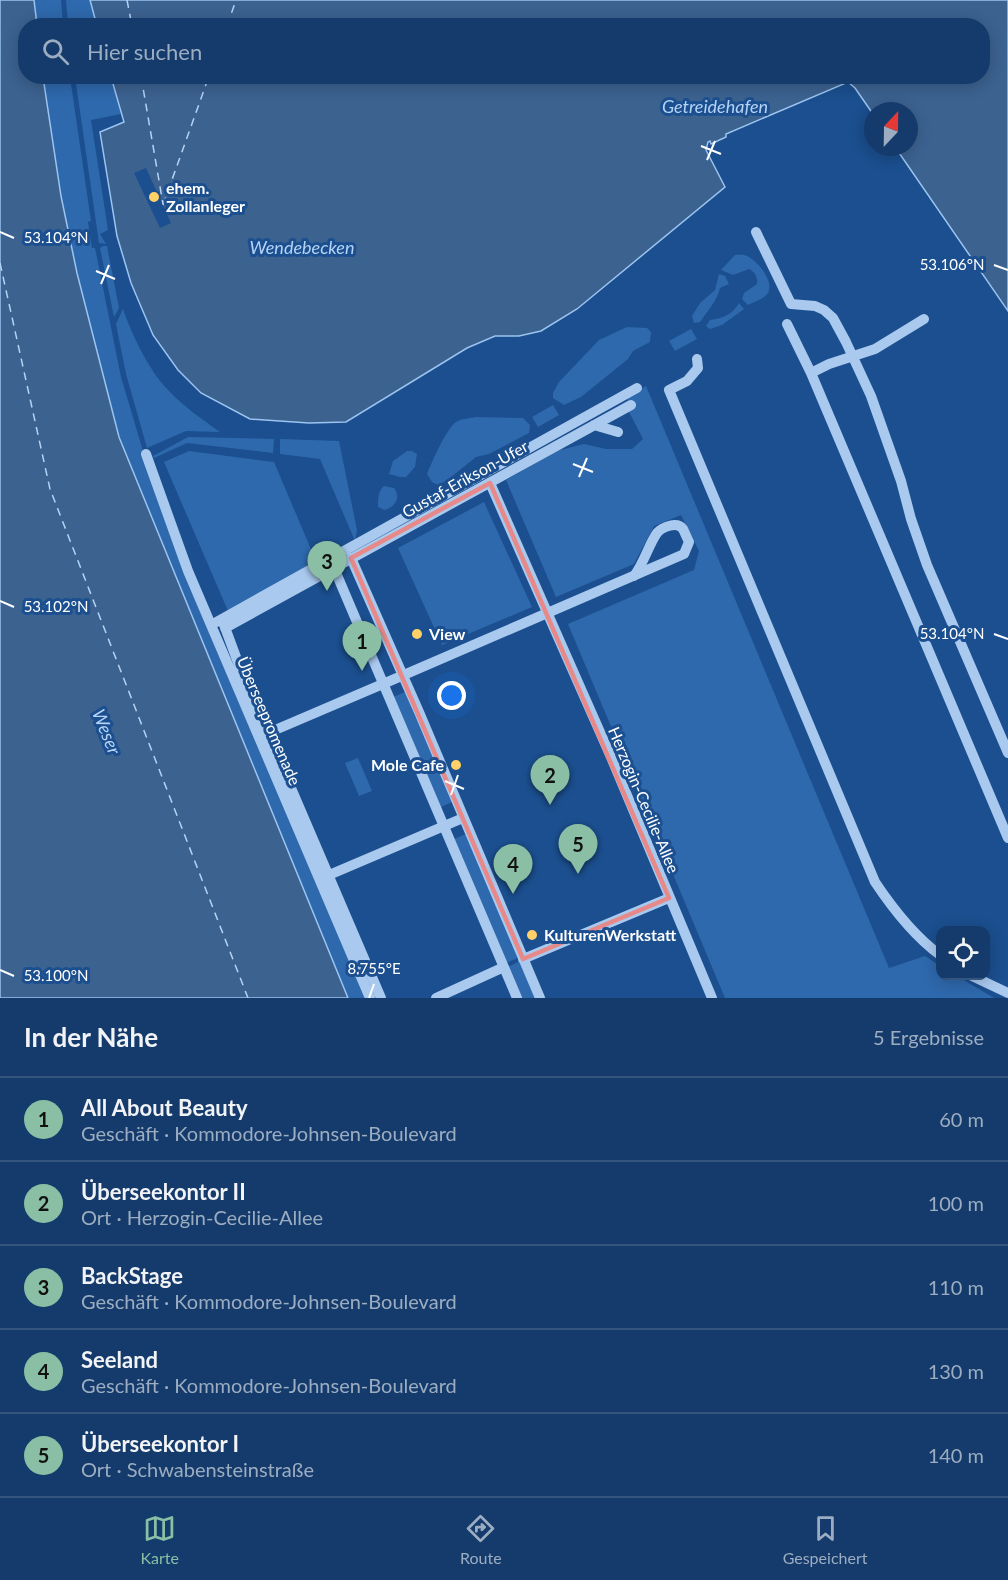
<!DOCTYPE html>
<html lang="de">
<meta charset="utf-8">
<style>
body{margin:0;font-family:Lato,sans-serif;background:#1d4271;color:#f1f3f6}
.controls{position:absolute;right:18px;bottom:18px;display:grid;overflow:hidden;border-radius:12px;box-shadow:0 3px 15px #0003}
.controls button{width:54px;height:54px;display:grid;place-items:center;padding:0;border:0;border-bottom:2px solid #33557e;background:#143b6b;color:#f1f3f6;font:30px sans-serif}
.compass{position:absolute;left:864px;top:102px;width:54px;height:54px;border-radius:50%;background:#143b6b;box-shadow:0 3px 15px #0003;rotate:22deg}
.you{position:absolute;left:452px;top:696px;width:21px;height:21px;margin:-15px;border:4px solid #fff;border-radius:50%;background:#1a73e8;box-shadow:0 0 0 9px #1a73e833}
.badge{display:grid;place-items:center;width:39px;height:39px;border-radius:50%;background:#8abfa5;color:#111;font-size:20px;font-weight:700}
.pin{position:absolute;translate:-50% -50px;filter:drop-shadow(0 2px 3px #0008)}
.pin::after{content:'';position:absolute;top:32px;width:21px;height:18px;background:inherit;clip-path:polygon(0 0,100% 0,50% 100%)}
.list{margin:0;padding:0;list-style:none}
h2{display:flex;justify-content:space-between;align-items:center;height:78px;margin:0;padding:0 24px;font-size:26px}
h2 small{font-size:20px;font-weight:400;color:#9dadc1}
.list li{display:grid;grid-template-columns:39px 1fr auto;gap:18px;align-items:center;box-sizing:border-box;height:84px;padding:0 24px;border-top:2px solid #33557e}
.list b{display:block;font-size:22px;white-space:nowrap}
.list p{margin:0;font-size:20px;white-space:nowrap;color:#9dadc1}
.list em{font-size:20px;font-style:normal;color:#9dadc1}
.icon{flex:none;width:33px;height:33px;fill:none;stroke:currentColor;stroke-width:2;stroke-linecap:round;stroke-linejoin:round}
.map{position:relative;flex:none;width:1008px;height:998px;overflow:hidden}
.search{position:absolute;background:#143b6b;box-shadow:0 3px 15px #0003;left:18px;right:18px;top:18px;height:66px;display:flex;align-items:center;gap:15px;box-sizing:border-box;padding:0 21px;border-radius:24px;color:#9dadc1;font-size:22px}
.sheet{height:498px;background:#143b6b}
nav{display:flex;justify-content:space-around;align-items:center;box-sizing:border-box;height:84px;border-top:2px solid #33557e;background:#143b6b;font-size:16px;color:#9dadc1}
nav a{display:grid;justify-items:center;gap:3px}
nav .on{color:#8abfa5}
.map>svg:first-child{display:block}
.green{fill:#2e69ad}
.water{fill:#3c6290;stroke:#9cc4f0;stroke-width:1.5}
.pier{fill:#1b4f8f}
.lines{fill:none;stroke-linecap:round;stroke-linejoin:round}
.ferry{stroke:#b5d3f5;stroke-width:1.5;stroke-dasharray:8 6;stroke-linecap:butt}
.minor{stroke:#a9c9ee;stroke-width:10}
.marked{fill:none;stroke:#e88989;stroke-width:4.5;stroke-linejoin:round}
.ticks{fill:none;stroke:#fff;stroke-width:2}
.poi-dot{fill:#ffd166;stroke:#1b4f8f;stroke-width:2}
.labels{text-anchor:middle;stroke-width:6;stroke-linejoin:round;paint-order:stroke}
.poi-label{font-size:16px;font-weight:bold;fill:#fff;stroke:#1b4f8f;text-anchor:start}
.street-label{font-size:16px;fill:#fff;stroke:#1b4f8f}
.water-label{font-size:18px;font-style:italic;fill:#b5d3f5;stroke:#1b4f8f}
.ticks-label{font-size:15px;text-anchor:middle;fill:#fff;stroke:#1b4f8f;stroke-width:6;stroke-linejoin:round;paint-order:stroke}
</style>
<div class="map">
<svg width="1008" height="998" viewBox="0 0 1008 998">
<rect width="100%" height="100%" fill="#1b4f8f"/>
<path class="green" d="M 34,0 L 61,0 L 63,25 L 37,25 Z
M 66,0 L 90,0 L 97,25 L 68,25 Z
M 43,77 L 70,77 L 91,221 L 88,222 L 92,248 L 95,248 L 121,377 L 146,461 L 366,998 L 348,998 L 119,437 L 77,273 L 61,196 Z
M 75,77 L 111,77 L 121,114 L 91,120 L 108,230 L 100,234 L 106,244 L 99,243 Z
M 103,246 L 107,246 L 119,308 L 114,317 L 100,248 Z
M 735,255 C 740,255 744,254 749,257 C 759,263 774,281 768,293 C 764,299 754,302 748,305 L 742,299 L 744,293 L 757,284 C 758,277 755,272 749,269 L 733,275 L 721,270 Z
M 719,274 L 725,276 L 729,284 L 720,288 C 717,301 708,310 700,322 L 694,323 L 692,316 L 700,303 L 715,290 Z
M 739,303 L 744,309 L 722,325 L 710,329 L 706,326 L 710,320 C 723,318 732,315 739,303 Z
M 123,309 C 132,335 149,371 169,391 C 184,407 202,419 220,432 L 186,431 L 147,448 L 126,374 L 116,324 Z
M 627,327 L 647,328 L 651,332 L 650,342 L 633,351 L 628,359 L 581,397 L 564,405 L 553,398 L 553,393 L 559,382 L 599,340 Z
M 691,329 L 697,339 L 675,351 L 669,341 Z
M 646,386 L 889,968 L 925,956 L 940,966 L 940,975 L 957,976 L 994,998 L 725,998 L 568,624 L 694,570 L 699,551 L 681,515 L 654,526 L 634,564 L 556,597 L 506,480 L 556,451 L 584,444 L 606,449 L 632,449 L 643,439 L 628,410 L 632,408 L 627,398 Z
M 553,405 L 559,415 L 538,427 L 532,417 Z
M 476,417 L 523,418 L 530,425 L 529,433 L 489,454 L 476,457 L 446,481 L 438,485 L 432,482 L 427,474 C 432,462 446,429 456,422 C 461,419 470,418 476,417 Z
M 188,437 L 274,439 L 273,453 L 187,443 L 154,458 L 153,456 Z
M 280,439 L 339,441 L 357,530 L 355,541 L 320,459 L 280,454 Z
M 189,451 L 274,462 L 316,561 L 228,611 L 164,462 Z
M 407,451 L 412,451 L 417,454 L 415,467 L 406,477 L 400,477 L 389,474 L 393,461 Z
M 384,486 L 394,488 C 401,497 396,507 384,510 L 378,507 C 378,499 378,491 384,486 Z
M 484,502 L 532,607 L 442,645 L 398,548 Z
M 405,692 L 452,802 L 441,807 L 393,697 Z
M 358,758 L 372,791 L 359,796 L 345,763 Z
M 466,834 L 518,958 L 506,963 L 454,839 Z
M 520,961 L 535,998 L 521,998 L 508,967 Z"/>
<path class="water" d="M 0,0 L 34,0 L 37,25 L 26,26 L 26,76 L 43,77 L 61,196 L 77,273 L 119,437 L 348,998 L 0,998 Z
M 90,0 L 1008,0 L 1008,311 L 895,147 L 909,147 L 909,111 L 873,111 L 873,114 L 855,88 L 848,82 L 726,134 L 726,137 L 711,144 L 710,141 L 708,142 L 706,150 L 725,187 L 577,309 L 541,331 L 519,336 L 495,336 L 467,348 L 346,422 L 309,423 L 250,419 L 201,393 L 178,370 L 153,335 L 131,283 L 117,236 L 100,132 L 124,122 L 111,77 L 982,76 L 982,26 L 97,26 Z"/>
<path class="pier" d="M 146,168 L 171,223 L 160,228 L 134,173 Z"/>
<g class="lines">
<path class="ferry" d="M 127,0 L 132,26
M 227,26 L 236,0
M 141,76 L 163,204
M 163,205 L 209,76
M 0,263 L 50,489 L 248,998"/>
<path class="minor" d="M 756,232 L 791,304 L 815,306 L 824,310 L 833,318 L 846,342 L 871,396 L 901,481 L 911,519 L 927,565 L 1008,753
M 787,324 L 811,373 L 1008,838
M 697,359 L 698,368 L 687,381 L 669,390 L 875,882 C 893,909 914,936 940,955
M 811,373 L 829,364 L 875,349 L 924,319
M 594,425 L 618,432
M 146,454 L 188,571 L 370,998
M 490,483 L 611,757 L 712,998
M 351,558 L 419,712 L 540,998
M 334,568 L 517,998
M 223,622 L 243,676 L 381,998
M 211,625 L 637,388
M 225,628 L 631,405
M 268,733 C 407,674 546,614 684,554 L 689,542 C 687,538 685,533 683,529 C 677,521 662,527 657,533 C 649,544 644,563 634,576
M 329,875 L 463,818
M 523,959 L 669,898
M 970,975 L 1008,993
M 436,998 L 504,967"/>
</g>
<path class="marked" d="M 490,483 L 669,898 L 523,959 L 351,558 Z"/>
<path class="ticks" d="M 701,146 L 721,154M 707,160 L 715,141M 0,232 L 14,238M 994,265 L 1008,270M 96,271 L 115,279M 101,284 L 109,265M 573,464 L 593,472M 579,477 L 587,458M 0,601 L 14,607M 994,634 L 1008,639M 445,781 L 464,789M 451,795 L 458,775M 0,970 L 14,976M 369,998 L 374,984"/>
<g class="poi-dot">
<circle cx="154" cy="197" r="6"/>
<circle cx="417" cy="634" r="6"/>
<circle cx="456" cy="765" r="6"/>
<circle cx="532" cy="935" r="6"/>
</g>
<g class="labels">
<g class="poi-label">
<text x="166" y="194">ehem.<tspan x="166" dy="18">Zollanleger</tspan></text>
<text x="429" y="640">View</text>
<text x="444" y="771" text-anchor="end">Mole Cafe</text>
<text x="544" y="941">KulturenWerkstatt</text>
</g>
<g class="street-label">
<text transform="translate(465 479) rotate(-29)" y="6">Gustaf-Erikson-Ufer</text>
<text transform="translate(269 721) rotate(67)" y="6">Überseepromenade</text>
<text transform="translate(644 800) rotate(67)" y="6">Herzogin-Cecilie-Allee</text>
</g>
<g class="water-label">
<text x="715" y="113">Getreidehafen</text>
<text x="302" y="254">Wendebecken</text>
<text transform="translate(106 732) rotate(68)" y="6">Weser</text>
</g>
</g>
<g class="ticks-label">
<text x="56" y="243">53.104°N</text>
<text x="952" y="270">53.106°N</text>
<text x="56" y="612">53.102°N</text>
<text x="952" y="639">53.104°N</text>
<text x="374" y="974">8.755°E</text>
<text x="56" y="981">53.100°N</text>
</g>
</svg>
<div class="controls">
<button><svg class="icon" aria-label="locate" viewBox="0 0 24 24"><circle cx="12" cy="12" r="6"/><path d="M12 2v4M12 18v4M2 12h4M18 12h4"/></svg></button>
</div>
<svg class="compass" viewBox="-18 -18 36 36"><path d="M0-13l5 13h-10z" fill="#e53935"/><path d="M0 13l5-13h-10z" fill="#9dadc1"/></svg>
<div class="you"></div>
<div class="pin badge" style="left:362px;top:671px">1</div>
<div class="pin badge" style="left:550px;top:805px">2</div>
<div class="pin badge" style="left:327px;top:591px">3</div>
<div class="pin badge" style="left:513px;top:894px">4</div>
<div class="pin badge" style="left:578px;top:874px">5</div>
<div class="search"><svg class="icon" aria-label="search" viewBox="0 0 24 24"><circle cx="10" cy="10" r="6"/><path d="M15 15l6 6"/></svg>Hier suchen</div>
</div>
<section class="sheet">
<h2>In der Nähe<small>5 Ergebnisse</small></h2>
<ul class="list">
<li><span class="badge">1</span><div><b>All About Beauty</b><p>Geschäft · Kommodore-Johnsen-Boulevard</p></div><em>60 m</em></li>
<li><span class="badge">2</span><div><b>Überseekontor II</b><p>Ort · Herzogin-Cecilie-Allee</p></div><em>100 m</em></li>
<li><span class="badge">3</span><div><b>BackStage</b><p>Geschäft · Kommodore-Johnsen-Boulevard</p></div><em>110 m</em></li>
<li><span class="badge">4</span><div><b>Seeland</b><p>Geschäft · Kommodore-Johnsen-Boulevard</p></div><em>130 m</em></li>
<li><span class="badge">5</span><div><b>Überseekontor I</b><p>Ort · Schwabensteinstraße</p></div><em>140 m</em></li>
</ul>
</section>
<nav>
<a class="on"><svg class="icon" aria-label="map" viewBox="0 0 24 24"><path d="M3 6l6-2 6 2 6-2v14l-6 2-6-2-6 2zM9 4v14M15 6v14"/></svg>Karte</a>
<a><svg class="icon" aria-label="directions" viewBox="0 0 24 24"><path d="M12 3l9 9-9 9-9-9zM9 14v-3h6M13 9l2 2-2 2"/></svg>Route</a>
<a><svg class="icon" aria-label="saved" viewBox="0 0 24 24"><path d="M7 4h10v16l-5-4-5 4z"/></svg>Gespeichert</a>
</nav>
